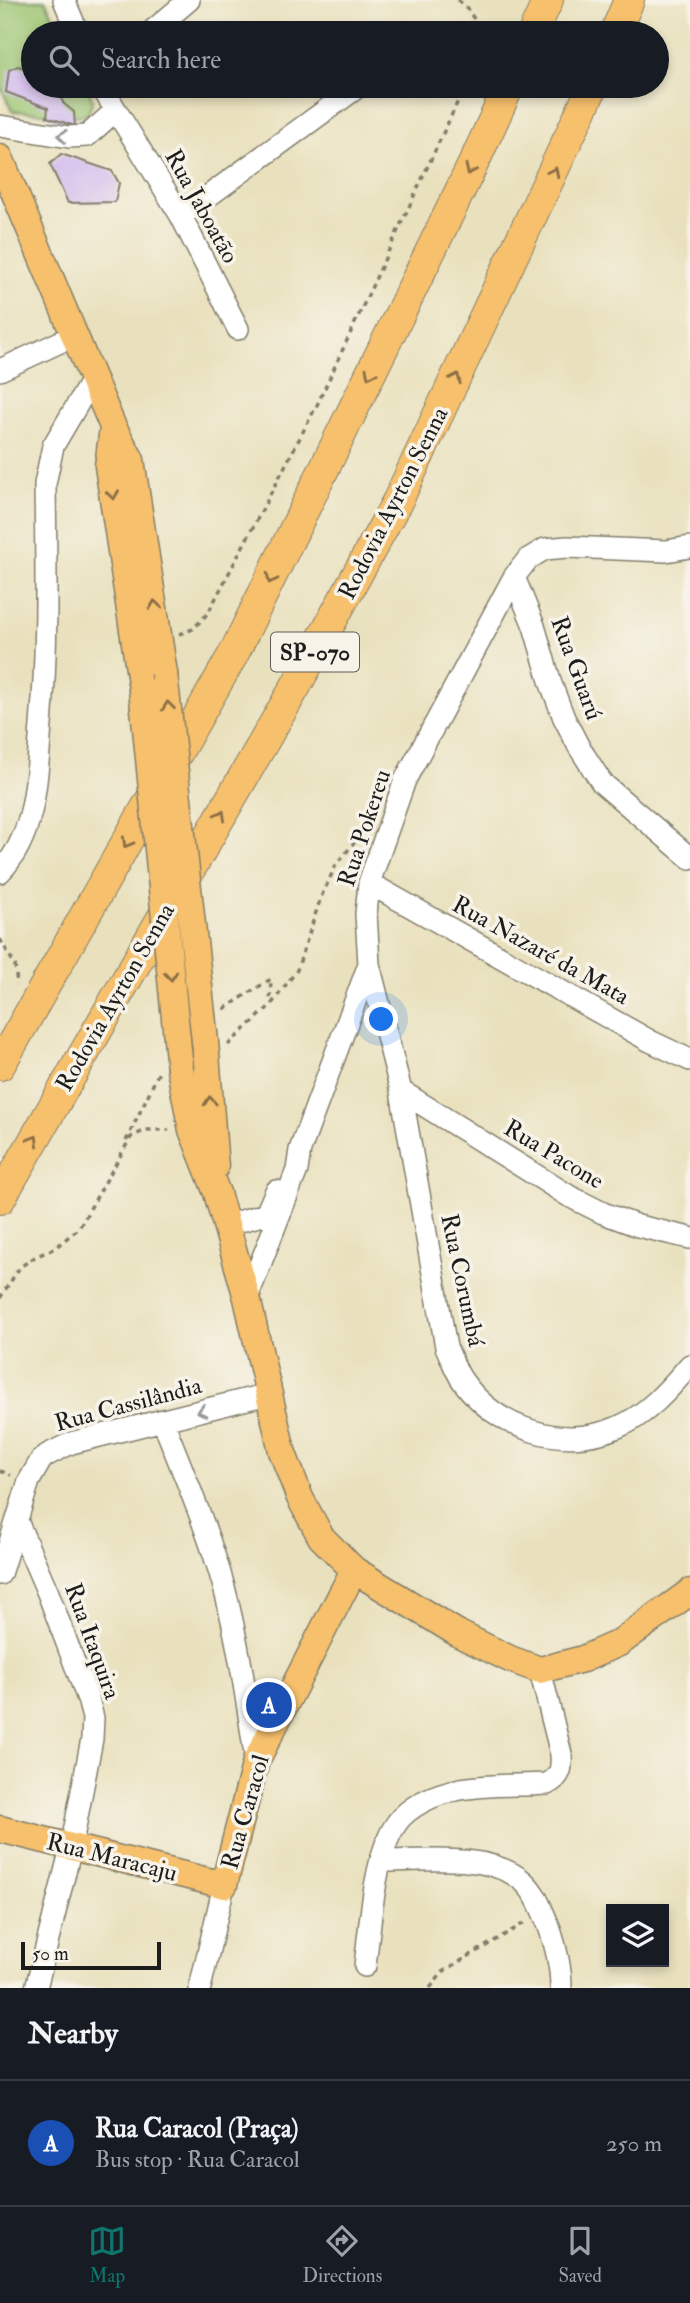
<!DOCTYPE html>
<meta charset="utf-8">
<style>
body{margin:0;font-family:"IM FELL Double Pica",serif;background:#242831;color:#f1f3f6}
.controls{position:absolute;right:21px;bottom:21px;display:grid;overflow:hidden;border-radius:0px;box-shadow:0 4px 10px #0003}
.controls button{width:63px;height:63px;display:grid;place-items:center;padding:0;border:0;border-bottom:2px solid #363941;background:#171b24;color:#f1f3f6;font:35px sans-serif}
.scale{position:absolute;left:21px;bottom:18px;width:140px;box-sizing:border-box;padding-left:7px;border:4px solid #1c1c1c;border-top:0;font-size:19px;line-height:24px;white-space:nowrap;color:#1c1c1c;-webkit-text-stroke:5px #f7f3e8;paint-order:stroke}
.you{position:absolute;left:382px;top:1020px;width:24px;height:24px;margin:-18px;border:5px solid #fff;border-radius:50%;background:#1a73e8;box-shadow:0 0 0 10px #1a73e833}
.badge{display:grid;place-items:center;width:46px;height:46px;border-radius:50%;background:#0f766e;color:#fff;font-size:23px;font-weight:700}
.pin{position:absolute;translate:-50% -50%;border:4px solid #fff;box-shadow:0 2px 7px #0006}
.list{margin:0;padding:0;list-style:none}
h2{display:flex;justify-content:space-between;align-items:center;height:91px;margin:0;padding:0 28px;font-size:30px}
h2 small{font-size:23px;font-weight:400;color:#9ea1a6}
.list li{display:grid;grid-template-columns:46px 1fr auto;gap:21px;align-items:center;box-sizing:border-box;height:126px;padding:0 28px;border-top:2px solid #363941}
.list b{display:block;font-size:26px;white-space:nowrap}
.list p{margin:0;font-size:23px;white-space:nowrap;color:#9ea1a6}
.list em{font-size:23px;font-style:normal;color:#9ea1a6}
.icon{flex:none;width:38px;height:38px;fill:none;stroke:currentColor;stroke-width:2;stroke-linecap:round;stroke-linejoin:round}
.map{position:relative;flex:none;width:690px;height:1988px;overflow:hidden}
.search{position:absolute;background:#171b24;box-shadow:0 4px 10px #0003;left:21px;right:21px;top:21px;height:77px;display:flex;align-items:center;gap:18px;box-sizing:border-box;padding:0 24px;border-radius:38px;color:#9ea1a6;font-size:26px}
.sheet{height:217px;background:#171b24}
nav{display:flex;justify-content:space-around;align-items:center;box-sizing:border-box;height:98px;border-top:2px solid #363941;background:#171b24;font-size:19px;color:#9ea1a6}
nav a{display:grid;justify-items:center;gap:4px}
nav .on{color:#0f766e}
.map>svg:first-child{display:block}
.green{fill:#9cc572;stroke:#5c7047;stroke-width:2}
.building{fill:#d0b7ef}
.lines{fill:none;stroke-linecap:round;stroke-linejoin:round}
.minor-casing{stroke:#827e6c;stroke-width:24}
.major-casing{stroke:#827e6c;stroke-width:29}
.highway-casing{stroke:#827e6c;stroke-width:32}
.path{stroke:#827e6c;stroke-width:3.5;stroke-dasharray:5 5;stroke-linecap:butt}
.minor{stroke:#fff;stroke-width:21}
.major{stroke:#f7c06c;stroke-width:26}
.highway{stroke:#f7c06c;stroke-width:30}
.major-bridge-casing{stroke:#827e6c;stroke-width:29;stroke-linecap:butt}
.major-bridge{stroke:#f7c06c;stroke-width:26}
.oneway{stroke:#999}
.oneway2{stroke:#8a6e44}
.labels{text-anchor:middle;stroke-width:7;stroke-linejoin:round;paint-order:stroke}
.shield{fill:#f7f3e8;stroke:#5e5c59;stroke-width:2}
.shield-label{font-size:23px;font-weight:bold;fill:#1c1c1c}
.street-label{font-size:24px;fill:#1c1c1c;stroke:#f7f3e8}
</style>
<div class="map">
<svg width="690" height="1988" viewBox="0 0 690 1988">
<rect width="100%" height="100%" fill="#f7f3e8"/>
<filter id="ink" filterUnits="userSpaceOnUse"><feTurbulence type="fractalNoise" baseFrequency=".0143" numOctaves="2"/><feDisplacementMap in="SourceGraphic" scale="14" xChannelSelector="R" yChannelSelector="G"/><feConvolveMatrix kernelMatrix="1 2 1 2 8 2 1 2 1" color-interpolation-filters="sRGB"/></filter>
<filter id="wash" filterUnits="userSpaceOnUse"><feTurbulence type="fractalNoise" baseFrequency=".00686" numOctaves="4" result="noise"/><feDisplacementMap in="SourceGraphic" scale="28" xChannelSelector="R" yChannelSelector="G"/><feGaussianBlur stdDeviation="1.57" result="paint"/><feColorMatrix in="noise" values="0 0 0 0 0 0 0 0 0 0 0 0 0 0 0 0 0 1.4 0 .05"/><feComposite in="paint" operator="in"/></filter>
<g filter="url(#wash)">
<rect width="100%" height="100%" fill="#e9e1bd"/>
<path class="green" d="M 0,0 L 45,0 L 62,33 L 33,33 L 33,86 L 87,86 L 93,101 L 88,114 L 82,116 L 12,111 L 0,86 Z"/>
<g id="blocks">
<path class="building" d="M 18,66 L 33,71 L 33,86 L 60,86 L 63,103 L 74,112 L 75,126 L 47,117 L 48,108 L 6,92 L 9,70 Z
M 61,154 L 112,171 L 119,183 L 115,202 L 68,203 L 50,164 Z"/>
</g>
</g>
<g filter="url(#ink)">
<use href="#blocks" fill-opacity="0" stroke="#827e6c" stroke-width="2"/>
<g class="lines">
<defs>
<path id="minor" d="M 64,0 L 78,33
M 150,33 L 189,0
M 101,86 L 181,216 L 238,329
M 0,126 L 69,137 L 87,136 L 115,111
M 181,216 L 359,86
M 0,370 L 75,335
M 514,577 L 534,626 L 551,684 L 564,718 L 579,747 L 602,783 L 690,858
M 0,872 C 37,835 37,773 41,725 C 48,644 46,564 45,484 L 53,446 L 93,378
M 369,883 L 650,1041 L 690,1060
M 369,964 L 401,1091 L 446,1347 C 451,1357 455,1370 462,1380 C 496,1429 563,1451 618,1427 C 647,1415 670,1388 690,1365
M 401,1091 L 569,1196 L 603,1213 L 638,1226 L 690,1238
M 226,1225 L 266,1214 L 276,1191
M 247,1298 L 297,1170 L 300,1150 L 369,964 L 366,914 L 369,883 L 405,780 L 514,577 L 528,559 L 545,549 L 567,547 L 666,551 L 690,547
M 163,1421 C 184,1475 208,1530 224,1587 C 239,1644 247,1703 256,1761
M 17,1521 L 48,1593 L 88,1699 L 93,1718 L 92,1739 L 71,1848 L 36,1988
M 0,1574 L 29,1481 L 41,1460 L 47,1455 L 71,1443 L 268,1394
M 381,1861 C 423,1861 491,1852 524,1882 C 536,1893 542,1910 548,1924 C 556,1946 561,1965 561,1988
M 365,1966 C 370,1927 374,1856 396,1824 C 408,1806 435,1794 456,1790 C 485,1784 517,1786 547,1784 C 561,1777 562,1768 561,1754 L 540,1670
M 200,1988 L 224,1885"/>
<path id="major" d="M 0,158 L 113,427 L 131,460 L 164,673
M 113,427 L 108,466 L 142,689
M 205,1041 L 215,1167
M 180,1069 L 192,1130 L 217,1193 L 247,1298 L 282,1451 L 300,1498 L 321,1537 L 354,1570 L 459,1634 L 510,1659 L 540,1670 L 583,1659 L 619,1643 L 690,1592
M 0,1829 L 224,1885 L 256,1761 L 354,1570"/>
<path id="highway" d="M 533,33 L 548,0
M 615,33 L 629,0
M 0,1065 L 234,653 L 476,158 L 509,86
M 0,1199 L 297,684 L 398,500 L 593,86"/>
</defs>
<use href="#minor" class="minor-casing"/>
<use href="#major" class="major-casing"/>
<use href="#highway" class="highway-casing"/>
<path class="path" d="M 458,0 L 465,6 L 484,33
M 179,634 L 193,629 L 208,613 L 317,405 L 465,86
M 0,939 L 15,965 L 17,985
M 224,1009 L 271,979 L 270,1003
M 228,1045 L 270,1006 L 297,970 L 321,897 L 336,865 L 366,828
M 126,1141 L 159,1072
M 0,1298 L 20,1267 L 35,1257 L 55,1248 L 79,1228 L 131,1137 L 146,1130 L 169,1130
M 0,1471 L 11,1475
M 430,1988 L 444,1971 L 526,1922"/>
<use href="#minor" class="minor"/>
<use href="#major" class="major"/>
<use href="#highway" class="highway"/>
<defs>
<path id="major-bridge" d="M 164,673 L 205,1041
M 142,689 L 180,1069"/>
</defs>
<use href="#major-bridge" class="major-bridge-casing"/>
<use href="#major-bridge" class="major-bridge"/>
</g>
<defs><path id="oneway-chevron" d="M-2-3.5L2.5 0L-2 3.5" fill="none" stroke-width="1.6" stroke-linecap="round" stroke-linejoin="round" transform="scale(1.75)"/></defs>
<g class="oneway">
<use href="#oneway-chevron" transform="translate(62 136) rotate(-173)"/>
<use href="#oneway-chevron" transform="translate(202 1411) rotate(166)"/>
</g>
<g class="oneway2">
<use href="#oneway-chevron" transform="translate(470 170) rotate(116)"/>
<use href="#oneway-chevron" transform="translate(554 172) rotate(-65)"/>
<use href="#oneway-chevron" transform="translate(370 374) rotate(116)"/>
<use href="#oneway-chevron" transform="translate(456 378) rotate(-65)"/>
<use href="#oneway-chevron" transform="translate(113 495) rotate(82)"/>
<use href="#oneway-chevron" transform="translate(271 579) rotate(117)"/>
<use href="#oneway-chevron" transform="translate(155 605) rotate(-99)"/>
<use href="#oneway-chevron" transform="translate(168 706) rotate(-96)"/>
<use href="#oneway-chevron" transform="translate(221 815) rotate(-60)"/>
<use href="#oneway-chevron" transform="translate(127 843) rotate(119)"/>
<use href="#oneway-chevron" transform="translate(171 976) rotate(84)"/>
<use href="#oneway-chevron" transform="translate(210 1101) rotate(-94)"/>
<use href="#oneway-chevron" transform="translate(34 1140) rotate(-60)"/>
</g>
</g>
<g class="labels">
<rect class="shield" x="271" y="632.5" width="88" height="39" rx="5"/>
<g class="shield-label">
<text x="315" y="660">SP-070</text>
</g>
<g class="street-label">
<text transform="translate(202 206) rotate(61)" y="8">Rua Jaboatão</text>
<text transform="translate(393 503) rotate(-63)" y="8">Rodovia Ayrton Senna</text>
<text transform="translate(577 668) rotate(70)" y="8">Rua Guarú</text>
<text transform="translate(364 828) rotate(-72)" y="8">Rua Pokereu</text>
<text transform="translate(541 950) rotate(29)" y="8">Rua Nazaré da Mata</text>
<text transform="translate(115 997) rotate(-60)" y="8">Rodovia Ayrton Senna</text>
<text transform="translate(554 1154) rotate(31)" y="8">Rua Pacone</text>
<text transform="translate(463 1280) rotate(78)" y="8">Rua Corumbá</text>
<text transform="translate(128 1404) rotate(-15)" y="8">Rua Cassilândia</text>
<text transform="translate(93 1641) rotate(70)" y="8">Rua Itaquira</text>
<text transform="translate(245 1812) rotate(-74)" y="8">Rua Caracol</text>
<text transform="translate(112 1857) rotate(14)" y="8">Rua Maracaju</text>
</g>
</g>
</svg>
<div class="controls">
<button><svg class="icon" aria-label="layers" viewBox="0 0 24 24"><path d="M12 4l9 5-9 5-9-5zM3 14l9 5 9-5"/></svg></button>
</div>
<div class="scale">50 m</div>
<div class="you"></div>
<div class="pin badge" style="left:269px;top:1705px;background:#1a4fb4">A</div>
<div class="search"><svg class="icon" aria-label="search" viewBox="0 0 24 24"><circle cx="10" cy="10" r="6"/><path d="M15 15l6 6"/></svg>Search here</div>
</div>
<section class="sheet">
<h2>Nearby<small></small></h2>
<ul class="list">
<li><span class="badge" style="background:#1a4fb4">A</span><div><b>Rua Caracol (Praça)</b><p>Bus stop · Rua Caracol</p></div><em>250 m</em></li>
</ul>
</section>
<nav>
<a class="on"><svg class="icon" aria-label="map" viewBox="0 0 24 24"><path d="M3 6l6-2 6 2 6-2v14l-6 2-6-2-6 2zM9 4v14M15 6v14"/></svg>Map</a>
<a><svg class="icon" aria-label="directions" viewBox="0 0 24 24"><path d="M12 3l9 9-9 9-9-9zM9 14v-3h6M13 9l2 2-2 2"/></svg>Directions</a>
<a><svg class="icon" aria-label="saved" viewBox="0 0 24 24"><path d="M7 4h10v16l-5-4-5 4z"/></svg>Saved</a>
</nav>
